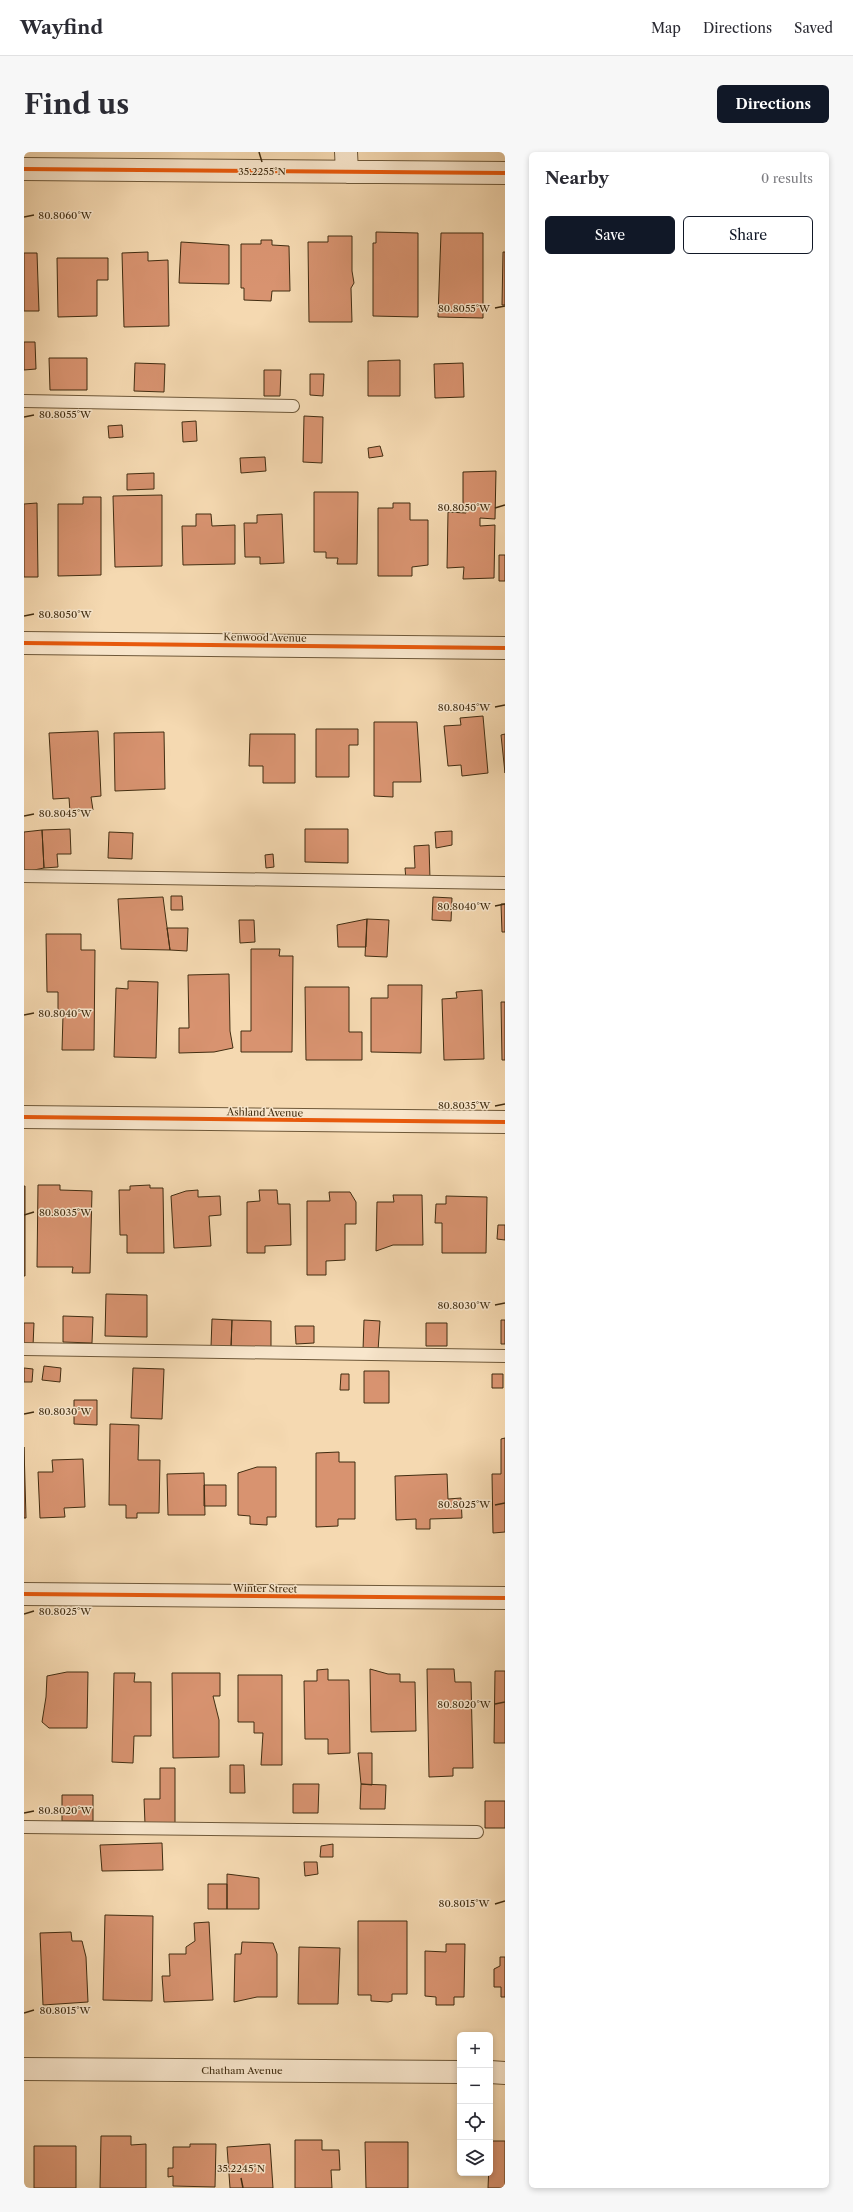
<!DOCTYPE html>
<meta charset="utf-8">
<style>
body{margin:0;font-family:"Libre Caslon Text",serif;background:#f7f7f7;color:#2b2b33}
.controls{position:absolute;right:12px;bottom:12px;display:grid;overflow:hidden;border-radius:6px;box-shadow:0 2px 6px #0003}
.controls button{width:36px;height:36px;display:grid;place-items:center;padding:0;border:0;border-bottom:1px solid #e1e1e2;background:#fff;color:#2b2b33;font:20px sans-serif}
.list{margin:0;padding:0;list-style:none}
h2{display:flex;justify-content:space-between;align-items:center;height:52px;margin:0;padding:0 16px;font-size:17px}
h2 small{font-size:13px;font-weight:400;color:#7c7c81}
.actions{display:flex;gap:8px;padding:12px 16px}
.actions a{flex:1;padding:9px 0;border:1px solid #111827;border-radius:6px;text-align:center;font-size:14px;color:#111827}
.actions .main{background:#111827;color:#fff}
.icon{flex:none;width:22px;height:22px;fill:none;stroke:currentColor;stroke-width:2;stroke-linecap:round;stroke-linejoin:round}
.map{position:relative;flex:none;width:481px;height:2036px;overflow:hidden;border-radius:6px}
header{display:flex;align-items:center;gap:24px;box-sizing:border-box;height:56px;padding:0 20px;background:#fff;border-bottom:1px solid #e1e1e2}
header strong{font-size:19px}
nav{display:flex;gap:22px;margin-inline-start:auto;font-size:14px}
.intro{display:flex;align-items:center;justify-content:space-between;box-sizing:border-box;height:96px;padding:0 24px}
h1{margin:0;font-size:28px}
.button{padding:10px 18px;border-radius:6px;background:#111827;color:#fff;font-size:14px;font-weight:700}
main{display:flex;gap:24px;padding:0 24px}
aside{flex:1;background:#fff;border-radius:6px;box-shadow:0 2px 6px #0003}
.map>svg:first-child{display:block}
.building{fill:#d89370;stroke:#412d11}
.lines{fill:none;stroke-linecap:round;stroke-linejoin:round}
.service-casing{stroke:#6e5839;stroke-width:14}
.minor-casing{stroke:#6e5839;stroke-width:24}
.service{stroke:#f8e6cc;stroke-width:12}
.minor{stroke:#f8e6cc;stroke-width:22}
.cycleway-casing{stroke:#f8e6cc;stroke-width:6}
.cycleway{stroke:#e8590c;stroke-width:4}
.ticks{fill:none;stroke:#412d11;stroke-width:1.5}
.labels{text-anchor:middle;stroke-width:3;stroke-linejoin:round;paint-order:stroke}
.street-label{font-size:10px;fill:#412d11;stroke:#f8e6cc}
.ticks-label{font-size:10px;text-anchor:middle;fill:#412d11;stroke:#f8e6cc;stroke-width:3;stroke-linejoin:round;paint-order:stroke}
</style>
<header>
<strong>Wayfind</strong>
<nav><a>Map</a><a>Directions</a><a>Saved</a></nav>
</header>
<div class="intro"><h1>Find us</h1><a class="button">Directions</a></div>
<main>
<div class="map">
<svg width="481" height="2036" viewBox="0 0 481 2036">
<rect width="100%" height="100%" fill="#f5d9b1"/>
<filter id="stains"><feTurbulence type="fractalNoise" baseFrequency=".005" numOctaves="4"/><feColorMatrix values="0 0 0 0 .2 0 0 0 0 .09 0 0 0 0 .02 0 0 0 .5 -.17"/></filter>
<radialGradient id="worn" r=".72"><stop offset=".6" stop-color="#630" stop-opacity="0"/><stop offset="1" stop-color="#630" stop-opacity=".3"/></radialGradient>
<path class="building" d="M 352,80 L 394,81 L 394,165 L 349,164 L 349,91 L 352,91 Z
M 417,81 L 459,81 L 459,166 L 414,165 Z
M 304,84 L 328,84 L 328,119 L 330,131 L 327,136 L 328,170 L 285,170 L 284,90 L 304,90 Z
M 237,88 L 248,88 L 248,93 L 265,94 L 266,139 L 248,139 L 247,149 L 220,148 L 220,136 L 217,136 L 217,92 L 237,92 Z
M 157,90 L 205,93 L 205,132 L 155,131 Z
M 124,100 L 124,109 L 144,108 L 145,174 L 100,175 L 98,101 Z
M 479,100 L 481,100 L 481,153 L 478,153 Z
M 0,101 L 13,101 L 15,159 L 0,159 Z
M 33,106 L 84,106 L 84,128 L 73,128 L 73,164 L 34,165 Z
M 0,190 L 11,190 L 12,217 L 0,218 Z
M 25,206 L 63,206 L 63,238 L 26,238 Z
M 376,208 L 376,244 L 344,244 L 344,209 Z
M 111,211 L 141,212 L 140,240 L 110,239 Z
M 439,211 L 440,245 L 411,246 L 410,212 Z
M 240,218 L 257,218 L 256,244 L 240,244 Z
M 286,222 L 300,222 L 299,244 L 286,243 Z
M 280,264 L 299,265 L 298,311 L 279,310 Z
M 172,269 L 173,289 L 159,290 L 158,270 Z
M 98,273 L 99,285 L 85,286 L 84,274 Z
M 356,294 L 359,304 L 345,306 L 344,296 Z
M 241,305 L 242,319 L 217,321 L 216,306 Z
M 472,319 L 471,367 L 456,366 L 456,374 L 471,373 L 470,426 L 439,427 L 440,415 L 423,416 L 424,360 L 442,361 L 442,356 L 439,356 L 439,320 Z
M 130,321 L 130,337 L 103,338 L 103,322 Z
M 290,340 L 334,340 L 333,412 L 313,412 L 314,406 L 302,406 L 302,400 L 290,400 Z
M 138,343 L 138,414 L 91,415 L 89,344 Z
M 59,345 L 77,345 L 77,423 L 34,424 L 34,352 L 59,352 Z
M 13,351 L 14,425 L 0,425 L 0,352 Z
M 369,351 L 386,351 L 386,368 L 404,368 L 404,413 L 388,415 L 388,424 L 354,424 L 354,356 L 369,356 Z
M 172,362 L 187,362 L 188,374 L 211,373 L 211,412 L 159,413 L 158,374 L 172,374 Z
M 258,362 L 260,411 L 236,412 L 236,405 L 221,405 L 220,371 L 233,371 L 233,363 Z
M 475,403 L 481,403 L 481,429 L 475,429 Z
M 459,564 L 464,621 L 438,624 L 437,613 L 424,614 L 420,574 L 437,573 L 436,566 Z
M 350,570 L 393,570 L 397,630 L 369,630 L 369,645 L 350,644 Z
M 292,577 L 334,577 L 334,593 L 325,593 L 325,625 L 292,625 Z
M 74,579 L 77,644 L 67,645 L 69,658 L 46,660 L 45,646 L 29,647 L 25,581 Z
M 140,580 L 141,637 L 91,639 L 90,581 Z
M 226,582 L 271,582 L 271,631 L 239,631 L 239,614 L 225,614 Z
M 481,582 L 481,621 L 477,583 Z
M 46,677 L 47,702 L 33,702 L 34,715 L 20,716 L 18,678 Z
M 281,677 L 324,677 L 324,711 L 281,710 Z
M 18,678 L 20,716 L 0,720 L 0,680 Z
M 428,679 L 428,693 L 412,696 L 411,680 Z
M 85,680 L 109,681 L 108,707 L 84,706 Z
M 405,693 L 406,727 L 382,728 L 381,716 L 391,716 L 390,694 Z
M 249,702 L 250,715 L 242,716 L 241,703 Z
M 147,744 L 158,744 L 159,758 L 147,758 Z
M 139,745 L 146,798 L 97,797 L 94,747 Z
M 409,745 L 428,746 L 427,769 L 408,768 Z
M 477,752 L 481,752 L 481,780 L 478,780 Z
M 343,767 L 342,795 L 314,795 L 313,773 Z
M 343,767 L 365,768 L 363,805 L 341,804 Z
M 215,768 L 230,768 L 231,790 L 216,791 Z
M 143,776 L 164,776 L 163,799 L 146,798 Z
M 22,782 L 57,782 L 57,798 L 71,798 L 70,898 L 38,898 L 39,863 L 34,863 L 34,840 L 23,840 Z
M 227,797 L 256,797 L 255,804 L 269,804 L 268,900 L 217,900 L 217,879 L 227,879 Z
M 205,822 L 206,879 L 209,896 L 190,900 L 155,901 L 155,876 L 165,876 L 164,823 Z
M 104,829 L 134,830 L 132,906 L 90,905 L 92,836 L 104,837 Z
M 364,833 L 398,833 L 397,901 L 347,900 L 347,846 L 364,846 Z
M 281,835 L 325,835 L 325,880 L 338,880 L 338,908 L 282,908 Z
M 458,838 L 460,907 L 420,908 L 418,847 L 433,846 L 432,840 Z
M 477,850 L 481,850 L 481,908 L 478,908 Z
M 14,1033 L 36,1033 L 36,1038 L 68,1039 L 66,1121 L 48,1121 L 49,1115 L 13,1115 Z
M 126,1033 L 126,1036 L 139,1036 L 140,1101 L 103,1101 L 103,1083 L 96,1083 L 95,1038 L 106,1038 L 106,1034 Z
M 0,1034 L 1,1034 L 1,1124 L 0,1124 Z
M 174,1038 L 174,1045 L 196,1044 L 197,1063 L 185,1064 L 187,1094 L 150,1096 L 147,1044 L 162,1039 Z
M 235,1038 L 253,1038 L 254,1052 L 266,1052 L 267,1093 L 241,1094 L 241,1101 L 223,1101 L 223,1050 L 236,1049 Z
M 305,1040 L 326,1040 L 332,1050 L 332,1072 L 321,1072 L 321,1108 L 302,1109 L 302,1123 L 283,1123 L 283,1049 L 306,1049 Z
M 369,1043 L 398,1043 L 399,1093 L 369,1093 L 352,1099 L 353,1050 L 370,1050 Z
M 422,1044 L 463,1045 L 462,1101 L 418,1101 L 418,1071 L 411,1071 L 412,1052 L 422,1052 Z
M 474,1073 L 481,1073 L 481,1088 L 473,1087 Z
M 82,1142 L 123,1143 L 123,1185 L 81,1184 Z
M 39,1164 L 69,1165 L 68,1191 L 39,1190 Z
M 188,1167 L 208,1168 L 207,1196 L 187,1195 Z
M 208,1168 L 247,1169 L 247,1196 L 207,1196 Z
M 340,1168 L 356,1169 L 354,1199 L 339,1198 Z
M 477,1168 L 481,1168 L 481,1192 L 477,1192 Z
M 0,1171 L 10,1171 L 9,1194 L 0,1194 Z
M 402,1171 L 423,1171 L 423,1194 L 402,1194 Z
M 271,1174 L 290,1174 L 290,1191 L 272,1192 Z
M 20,1214 L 37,1216 L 36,1230 L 18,1228 Z
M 0,1216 L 9,1217 L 8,1230 L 0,1230 Z
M 109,1216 L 140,1217 L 138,1267 L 107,1266 Z
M 340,1219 L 365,1219 L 365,1251 L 340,1251 Z
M 317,1222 L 325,1222 L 325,1238 L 316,1238 Z
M 468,1222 L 479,1222 L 479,1236 L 468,1236 Z
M 50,1248 L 73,1248 L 73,1273 L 50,1272 Z
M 86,1272 L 115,1273 L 114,1308 L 136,1308 L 135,1361 L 113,1361 L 113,1366 L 102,1366 L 102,1353 L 85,1353 Z
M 481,1286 L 481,1380 L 469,1381 L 468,1322 L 477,1322 L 477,1287 Z
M 0,1295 L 2,1366 L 0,1366 Z
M 315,1300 L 315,1310 L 331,1310 L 331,1367 L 314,1367 L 314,1374 L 292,1375 L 292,1301 Z
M 59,1307 L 61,1355 L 40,1356 L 41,1365 L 16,1366 L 14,1320 L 29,1320 L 28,1308 Z
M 233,1315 L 252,1315 L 252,1365 L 243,1365 L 243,1373 L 226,1372 L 226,1364 L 214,1363 L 214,1321 Z
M 180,1321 L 181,1363 L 144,1363 L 143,1322 Z
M 423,1322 L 424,1347 L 437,1346 L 438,1366 L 406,1367 L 406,1377 L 392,1377 L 392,1367 L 372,1368 L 371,1324 Z
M 180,1333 L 202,1333 L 202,1354 L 180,1354 Z
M 304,1517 L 304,1528 L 325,1528 L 326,1601 L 304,1602 L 304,1587 L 281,1587 L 280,1529 L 293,1529 L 293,1518 Z
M 346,1517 L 364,1522 L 376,1522 L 376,1530 L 391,1530 L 392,1579 L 347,1580 Z
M 403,1517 L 430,1517 L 431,1530 L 447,1530 L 449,1616 L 429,1616 L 429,1624 L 405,1625 Z
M 471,1519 L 481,1519 L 481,1591 L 470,1591 Z
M 43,1520 L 64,1520 L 63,1576 L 25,1576 L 18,1570 L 22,1545 L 23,1524 Z
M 90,1521 L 111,1521 L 110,1530 L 127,1530 L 127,1584 L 110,1584 L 109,1611 L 88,1610 Z
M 148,1521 L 196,1521 L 196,1544 L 189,1544 L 195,1568 L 195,1605 L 149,1606 Z
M 214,1523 L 258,1523 L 258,1613 L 237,1613 L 239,1581 L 230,1581 L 230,1570 L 214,1570 Z
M 334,1601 L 348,1601 L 348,1633 L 337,1632 Z
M 206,1613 L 220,1613 L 221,1641 L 206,1641 Z
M 136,1616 L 151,1616 L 151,1671 L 121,1672 L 120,1647 L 136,1647 Z
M 269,1632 L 295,1632 L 294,1661 L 269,1661 Z
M 337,1632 L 362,1633 L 361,1657 L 336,1657 Z
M 38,1643 L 69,1643 L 69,1669 L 38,1669 Z
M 461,1649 L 481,1649 L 481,1676 L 461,1676 Z
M 138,1691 L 139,1718 L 78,1719 L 76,1693 Z
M 309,1692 L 309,1705 L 296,1705 L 297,1694 Z
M 280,1710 L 293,1710 L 294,1722 L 281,1724 Z
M 203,1722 L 235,1726 L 235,1757 L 203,1757 Z
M 184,1732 L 203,1732 L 203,1757 L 184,1757 Z
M 81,1763 L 129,1764 L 128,1849 L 79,1848 Z
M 334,1769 L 383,1769 L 383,1842 L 368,1842 L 368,1849 L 364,1850 L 347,1849 L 347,1843 L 334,1843 Z
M 185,1770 L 189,1848 L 140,1850 L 138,1824 L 146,1824 L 145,1802 L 162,1802 L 162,1795 L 171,1789 L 170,1771 Z
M 47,1780 L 48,1789 L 58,1789 L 62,1805 L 64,1850 L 19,1853 L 16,1781 Z
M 218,1790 L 249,1791 L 253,1802 L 253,1845 L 233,1845 L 210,1850 L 211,1802 L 217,1802 Z
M 422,1792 L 441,1792 L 440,1845 L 430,1845 L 430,1853 L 412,1853 L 412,1845 L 401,1844 L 401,1799 L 422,1800 Z
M 275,1795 L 316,1796 L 314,1852 L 274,1852 Z
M 476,1805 L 481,1805 L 481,1845 L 477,1845 L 477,1835 L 470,1835 L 470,1817 L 476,1814 Z
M 77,1984 L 107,1984 L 107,1993 L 122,1992 L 122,2036 L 76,2036 Z
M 271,1988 L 298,1988 L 298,1998 L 315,1998 L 316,2018 L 307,2018 L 308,2036 L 271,2036 Z
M 466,1989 L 481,1989 L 481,2036 L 464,2036 Z
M 341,1990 L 384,1990 L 384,2036 L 342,2036 Z
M 166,1992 L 192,1992 L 191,2035 L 149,2034 L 149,2024 L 144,2025 L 144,2016 L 149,2016 L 149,1995 L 166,1995 Z
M 246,1992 L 249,2036 L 206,2036 L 203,1995 Z
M 10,1994 L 52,1994 L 52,2036 L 10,2036 Z"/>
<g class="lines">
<defs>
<path id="service" d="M 0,249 L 269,254
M 0,724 L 481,731
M 0,1197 L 481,1204
M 0,1675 L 453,1680"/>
<path id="minor" d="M 322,0 L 323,20
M 0,17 L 481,21
M 0,491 L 481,496
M 0,965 L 481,970
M 0,1442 L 481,1446
M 0,1917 L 436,1920
M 466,1920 L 481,1921"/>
</defs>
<use href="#service" class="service-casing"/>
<use href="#minor" class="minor-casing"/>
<use href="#service" class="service"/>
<use href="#minor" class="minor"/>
<defs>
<path id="cycleway" d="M 0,17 L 481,21
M 0,491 L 481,496
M 0,965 L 481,970
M 0,1442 L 481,1446"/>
</defs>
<use href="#cycleway" class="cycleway-casing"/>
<use href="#cycleway" class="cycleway"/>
</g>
<path class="ticks" d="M 235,0 L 238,10M 0,65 L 10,63M 471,156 L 481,154M 0,265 L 10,263M 471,356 L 481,353M 0,464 L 10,462M 471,555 L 481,553M 0,664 L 10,662M 471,754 L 481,752M 0,863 L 10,861M 471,954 L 481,952M 0,1063 L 10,1060M 471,1153 L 481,1151M 0,1262 L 10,1260M 471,1353 L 481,1351M 0,1462 L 10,1459M 471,1552 L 481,1550M 0,1661 L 10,1659M 471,1752 L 481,1749M 0,1861 L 10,1858M 217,2026 L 219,2036"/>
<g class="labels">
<g class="street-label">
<text transform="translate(241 485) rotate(1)" y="4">Kenwood Avenue</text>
<text transform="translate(241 960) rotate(1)" y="4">Ashland Avenue</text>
<text transform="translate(241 1436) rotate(1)" y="4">Winter Street</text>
<text x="218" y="1922">Chatham Avenue</text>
</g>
</g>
<g class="ticks-label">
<text x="238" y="23">35.2255°N</text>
<text x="41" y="67">80.8060°W</text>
<text x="440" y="160">80.8055°W</text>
<text x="41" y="266">80.8055°W</text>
<text x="440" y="359">80.8050°W</text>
<text x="41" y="466">80.8050°W</text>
<text x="440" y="559">80.8045°W</text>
<text x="41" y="665">80.8045°W</text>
<text x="440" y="758">80.8040°W</text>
<text x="41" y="865">80.8040°W</text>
<text x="440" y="957">80.8035°W</text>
<text x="41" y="1064">80.8035°W</text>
<text x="440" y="1157">80.8030°W</text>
<text x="41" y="1263">80.8030°W</text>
<text x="440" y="1356">80.8025°W</text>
<text x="41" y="1463">80.8025°W</text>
<text x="440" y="1556">80.8020°W</text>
<text x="41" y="1662">80.8020°W</text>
<text x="440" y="1755">80.8015°W</text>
<text x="41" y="1862">80.8015°W</text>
<text x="217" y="2020">35.2245°N</text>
</g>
<rect width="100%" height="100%" filter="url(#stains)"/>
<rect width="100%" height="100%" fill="url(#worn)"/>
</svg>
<div class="controls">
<button>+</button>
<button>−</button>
<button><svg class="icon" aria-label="locate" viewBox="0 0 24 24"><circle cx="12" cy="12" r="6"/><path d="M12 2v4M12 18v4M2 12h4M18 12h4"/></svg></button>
<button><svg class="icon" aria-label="layers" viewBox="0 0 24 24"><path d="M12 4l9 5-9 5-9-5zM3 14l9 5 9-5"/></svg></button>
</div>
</div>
<aside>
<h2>Nearby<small>0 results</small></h2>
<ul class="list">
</ul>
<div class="actions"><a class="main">Save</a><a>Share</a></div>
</aside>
</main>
